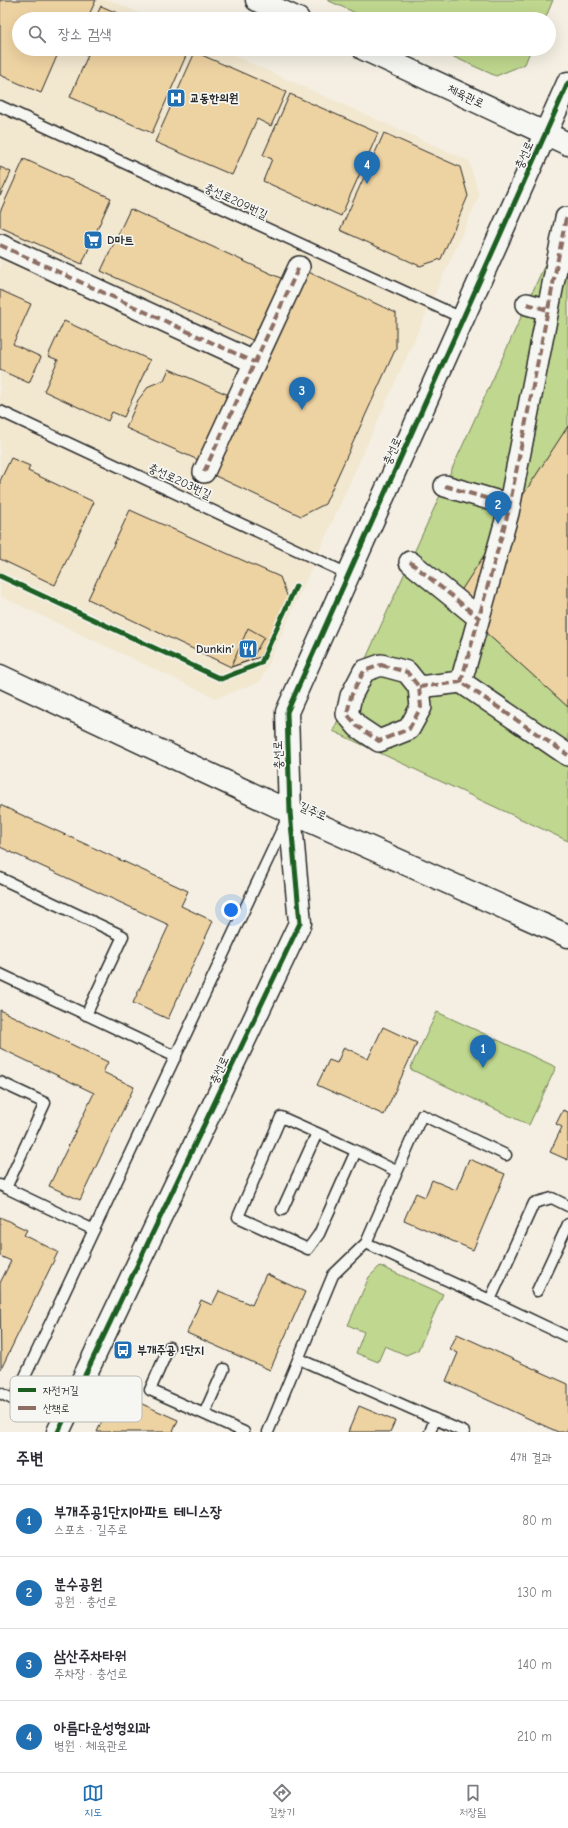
<!DOCTYPE html>
<html lang="ko">
<meta charset="utf-8">
<style>
body{margin:0;font-family:"Comic Neue","Poor Story",sans-serif;background:#f2f2f3;color:#2b2b33}
.you{position:absolute;left:231px;top:910px;width:14px;height:14px;margin:-10px;border:3px solid #fff;border-radius:50%;background:#1a73e8;box-shadow:0 0 0 6px #1a73e833}
.badge{display:grid;place-items:center;width:26px;height:26px;border-radius:50%;background:#1f6fb2;color:#fff;font-size:13px;font-weight:700}
.pin{position:absolute;translate:-50% -33px;filter:drop-shadow(0 1px 2px #0008)}
.pin::after{content:'';position:absolute;top:21px;width:14px;height:12px;background:inherit;clip-path:polygon(0 0,100% 0,50% 100%)}
.list{margin:0;padding:0;list-style:none}
h2{display:flex;justify-content:space-between;align-items:center;height:52px;margin:0;padding:0 16px;font-size:17px}
h2 small{font-size:13px;font-weight:400;color:#7c7c81}
.list li{display:grid;grid-template-columns:26px 1fr auto;gap:12px;align-items:center;box-sizing:border-box;height:72px;padding:0 16px;border-top:1px solid #e1e1e2}
.list b{display:block;font-size:15px;white-space:nowrap}
.list p{margin:0;font-size:13px;white-space:nowrap;color:#7c7c81}
.list em{font-size:13px;font-style:normal;color:#7c7c81}
.icon{flex:none;width:22px;height:22px;fill:none;stroke:currentColor;stroke-width:2;stroke-linecap:round;stroke-linejoin:round}
.map{position:relative;flex:none;width:568px;height:1432px;overflow:hidden}
.search{position:absolute;background:#fff;box-shadow:0 4px 16px #0002;left:12px;right:12px;top:12px;height:44px;display:flex;align-items:center;gap:10px;box-sizing:border-box;padding:0 14px;border-radius:22px;color:#7c7c81;font-size:15px}
.sheet{height:340px;background:#fff}
nav{display:flex;justify-content:space-around;align-items:center;box-sizing:border-box;height:56px;border-top:1px solid #e1e1e2;background:#fff;font-size:11px;color:#7c7c81}
nav a{display:grid;justify-items:center;gap:2px}
nav .on{color:#1f6fb2}
.map>svg:first-child{display:block}
.built{fill:#f2e7cf}
.green{fill:#bfd78e;stroke:#75815c}
.building{fill:#eed3a2;stroke:#2b2b2b}
.lines{fill:none;stroke-linecap:round;stroke-linejoin:round}
.lane-casing{stroke:#2b2b2b;stroke-width:13}
.street-casing{stroke:#2b2b2b;stroke-width:24}
.secondary-casing{stroke:#2b2b2b;stroke-width:25}
.lane{stroke:#f6f6f2;stroke-width:10}
.street{stroke:#f6f6f2;stroke-width:21}
.secondary{stroke:#f6f6f2;stroke-width:22}
.quiet{stroke:#8d6e63;stroke-width:4;stroke-dasharray:8 4;stroke-linecap:butt}
.cycleway-casing{stroke:#f6f6f2;stroke-width:8}
.cycleway{stroke:#1b5e20;stroke-width:5}
.labels{text-anchor:middle;stroke-width:3.5;stroke-linejoin:round;paint-order:stroke}
.street-label{font-size:12px;fill:#2b2b2b;stroke:#f6f6f2}
.poi-label{font-size:12px;font-weight:bold;fill:#2b2b2b;stroke:#f6f6f2;text-anchor:start}
.key{fill:#f6f6f2;stroke:#b9b9b6;stroke-width:1}
.key-label{font-size:11px;fill:#2b2b2b}
</style>
<div class="map">
<svg width="568" height="1432" viewBox="0 0 568 1432">
<rect width="100%" height="100%" fill="#f4efe2"/>
<filter id="ink" filterUnits="userSpaceOnUse"><feTurbulence type="fractalNoise" baseFrequency=".025" numOctaves="2"/><feDisplacementMap in="SourceGraphic" scale="8" xChannelSelector="R" yChannelSelector="G"/><feConvolveMatrix kernelMatrix="1 2 1 2 8 2 1 2 1" color-interpolation-filters="sRGB"/></filter>
<g filter="url(#ink)">
<path class="built" d="M 0,0 L 110,0 L 152,19 L 19,19 L 19,49 L 219,49 L 469,161 L 479,196 L 260,682 L 216,698 L 0,596 Z"/>
<path class="green" d="M 327,0 L 553,0 L 545,19 L 369,19 Z
M 436,49 L 531,49 L 525,64 L 496,76 Z
M 566,218 L 568,219 L 568,841 L 333,731 Z
M 437,1012 L 556,1067 L 529,1125 L 410,1069 Z
M 380,1266 L 443,1294 L 418,1350 L 406,1355 L 385,1346 L 378,1362 L 356,1353 L 364,1332 L 348,1325 L 369,1277 Z"/>
<path class="building" d="M 0,0 L 96,0 L 87,19 L 19,19 L 19,49 L 60,49 L 41,93 L 0,75 Z
M 101,6 L 131,19 L 95,19 Z
M 82,49 L 189,49 L 152,133 L 70,97 L 88,55 L 80,52 Z
M 195,52 L 286,92 L 271,126 L 257,119 L 232,175 L 155,142 Z
M 290,94 L 378,133 L 341,216 L 263,181 L 272,159 L 263,155 Z
M 384,133 L 460,167 L 468,196 L 441,259 L 420,266 L 340,230 Z
M 24,159 L 111,198 L 82,264 L 0,227 L 0,212 Z
M 0,167 L 11,172 L 0,196 Z
M 130,209 L 287,281 L 259,343 L 101,271 Z
M 302,269 L 396,313 L 396,348 L 325,504 L 301,516 L 207,472 Z
M 0,290 L 31,304 L 13,344 L 41,357 L 29,383 L 0,370 Z
M 64,321 L 150,360 L 124,417 L 112,412 L 108,421 L 44,391 L 58,360 L 48,356 Z
M 169,369 L 231,396 L 205,463 L 126,428 L 138,400 L 149,386 L 164,380 Z
M 568,426 L 568,707 L 453,603 Z
M 11,458 L 30,466 L 28,471 L 94,502 L 55,585 L 0,559 L 0,481 Z
M 130,510 L 280,577 L 288,598 L 260,657 L 231,667 L 88,599 Z
M 248,628 L 264,637 L 251,660 L 231,667 Z
M 0,805 L 188,891 L 181,906 L 213,921 L 168,1019 L 133,1003 L 169,925 L 0,847 Z
M 0,1010 L 108,1062 L 103,1072 L 134,1087 L 80,1200 L 49,1186 L 94,1093 L 0,1048 Z
M 383,1027 L 417,1043 L 384,1115 L 317,1085 L 329,1060 L 337,1063 L 344,1047 L 368,1059 Z
M 563,1110 L 568,1112 L 568,1160 L 550,1152 L 562,1127 L 556,1124 Z
M 469,1159 L 505,1174 L 473,1250 L 404,1220 L 416,1193 L 425,1197 L 432,1180 L 456,1190 Z
M 0,1217 L 27,1230 L 24,1235 L 58,1252 L 1,1369 L 0,1283 L 11,1261 L 0,1256 Z
M 266,1274 L 305,1292 L 270,1370 L 187,1333 L 201,1300 L 212,1305 L 219,1291 L 252,1305 Z
M 457,1334 L 568,1384 L 568,1432 L 558,1432 L 446,1381 L 458,1353 L 450,1349 Z
M 115,1392 L 178,1420 L 173,1432 L 97,1432 Z
M 359,1406 L 395,1421 L 390,1432 L 348,1432 Z"/>
<g class="lines">
<defs>
<path id="lane" d="M 0,106 L 462,318
M 0,411 L 348,574
M 0,878 L 123,936 L 86,1015
M 0,974 L 176,1057
M 0,1082 L 45,1103 L 6,1188
M 356,1151 L 396,1171
M 0,1185 L 94,1230
M 568,1206 L 552,1198 L 534,1203 L 490,1300 L 568,1337
M 282,1210 L 317,1133 L 281,1117 L 238,1217 L 308,1249 L 319,1234 L 356,1151 L 317,1133
M 366,1243 L 490,1300
M 537,1291 L 568,1224
M 169,1347 L 150,1390 L 204,1414 L 224,1369
M 299,1359 L 464,1432
M 0,1393 L 14,1400 L 66,1416
M 14,1400 L 286,821
M 204,1414 L 244,1432
M 268,1432 L 333,1275 L 366,1243 L 422,1115 L 506,1155
M 430,1432 L 435,1419"/>
<path id="street" d="M 566,218 L 508,513 L 461,682 L 568,755
M 0,245 L 254,362
M 527,304 L 548,310
M 204,472 L 299,267
M 445,486 L 510,505
M 410,562 L 479,618
M 381,665 L 407,672 L 419,687 L 421,707 L 409,729 L 379,741 L 358,727 L 347,714 L 351,696 L 364,671 Z
M 419,687 L 461,682"/>
<path id="secondary" d="M 257,0 L 298,19
M 364,49 L 568,144
M 0,676 L 290,812 L 568,936
M 58,1432 L 300,923 L 290,812 L 287,712 L 568,83"/>
</defs>
<use href="#lane" class="lane-casing"/>
<use href="#street" class="street-casing"/>
<use href="#secondary" class="secondary-casing"/>
<use href="#lane" class="lane"/>
<use href="#street" class="street"/>
<use href="#secondary" class="secondary"/>
<path class="quiet" d="M 566,218 L 508,513 L 461,682 L 568,755
M 0,245 L 254,362
M 527,304 L 548,310
M 204,472 L 299,267
M 445,486 L 510,505
M 410,562 L 479,618
M 381,665 L 407,672 L 419,687 L 421,707 L 409,729 L 379,741 L 358,727 L 347,714 L 351,696 L 364,671 Z
M 419,687 L 461,682"/>
<defs>
<path id="cycleway" d="M 0,576 L 221,679 L 261,663 L 296,586
M 58,1432 L 300,923 L 290,812 L 287,712 L 568,83"/>
</defs>
<use href="#cycleway" class="cycleway-casing"/>
<use href="#cycleway" class="cycleway"/>
</g>
</g>
<defs>
<symbol id="hospital-square" viewBox="-11 -11 22 22"><rect x="-9" y="-9" width="18" height="18" rx="4" fill="#1f6fb2" stroke="#f6f6f2"/><path d="M-5-5h3v3.5h4V-5h3V5h-3V1.5h-4V5h-3Z" fill="#fff"/></symbol>
<symbol id="supermarket-square" viewBox="-11 -11 22 22"><rect x="-9" y="-9" width="18" height="18" rx="4" fill="#1f6fb2" stroke="#f6f6f2"/><path d="M-6-5.5h2.5l.6 2H6L4.5 2H-2.5L-4.4-4H-6ZM-1.5 3.2a1.3 1.3 0 1 0 .1 0ZM3 3.2a1.3 1.3 0 1 0 .1 0Z" fill="#fff"/></symbol>
<symbol id="restaurant-square" viewBox="-11 -11 22 22"><rect x="-9" y="-9" width="18" height="18" rx="4" fill="#1f6fb2" stroke="#f6f6f2"/><path d="M-5-6h1v4h1v-4h1v4h1v-4h1v5L-1.5 .5V6h-2V.5L-5-1ZM5-6V6H3V1.5H1.5Q1.5-4 5-6Z" fill="#fff"/></symbol>
<symbol id="bus-square" viewBox="-11 -11 22 22"><rect x="-9" y="-9" width="18" height="18" rx="4" fill="#1f6fb2" stroke="#f6f6f2"/><path d="M-5-6H5V4H4V6H2V4H-2V6H-4V4H-5ZM-3.5-4V0h7V-4ZM-3.5 1.2v1.5H-2V1.2ZM2 1.2v1.5H3.5V1.2Z" fill="#fff"/></symbol>
</defs>
<g fill-rule="evenodd">
<use href="#hospital-square" x="165" y="87" width="22" height="22"/>
<use href="#supermarket-square" x="82" y="229" width="22" height="22"/>
<use href="#restaurant-square" x="237" y="638" width="22" height="22"/>
<use href="#bus-square" x="112" y="1339" width="22" height="22"/>
</g>
<g class="labels">
<g class="street-label">
<text transform="translate(466 96) rotate(25)" y="4">체육관로</text>
<text transform="translate(524 155) rotate(-66)" y="4">충선로</text>
<text transform="translate(236 201) rotate(25)" y="4">충선로209번길</text>
<text transform="translate(392 451) rotate(-66)" y="4">충선로</text>
<text transform="translate(180 481) rotate(25)" y="4">충선로203번길</text>
<text transform="translate(278 755) rotate(-92)" y="4">충선로</text>
<text transform="translate(313 811) rotate(24)" y="4">길주로</text>
<text transform="translate(219 1070) rotate(-65)" y="4">충선로</text>
</g>
<g class="poi-label">
<text x="190" y="102">교동한의원</text>
<text x="107" y="244">D마트</text>
<text x="234" y="653" text-anchor="end">Dunkin'</text>
<text x="137" y="1354">부개주공 1단지</text>
</g>
</g>
<rect x="10" y="1376" width="132" height="46" rx="6" class="key"/>
<rect x="18" y="1388" width="18" height="4" fill="#1b5e20"/>
<rect x="18" y="1406" width="18" height="4" fill="#8d6e63"/>
<g class="key-label">
<text x="43" y="1394">자전거길</text>
<text x="43" y="1412">산책로</text>
</g>
</svg>
<div class="you"></div>
<div class="pin badge" style="left:483px;top:1068px">1</div>
<div class="pin badge" style="left:498px;top:524px">2</div>
<div class="pin badge" style="left:302px;top:410px">3</div>
<div class="pin badge" style="left:367px;top:184px">4</div>
<div class="search"><svg class="icon" aria-label="search" viewBox="0 0 24 24"><circle cx="10" cy="10" r="6"/><path d="M15 15l6 6"/></svg>장소 검색</div>
</div>
<section class="sheet">
<h2>주변<small>4개 결과</small></h2>
<ul class="list">
<li><span class="badge">1</span><div><b>부개주공1단지아파트 테니스장</b><p>스포츠 · 길주로</p></div><em>80 m</em></li>
<li><span class="badge">2</span><div><b>분수공원</b><p>공원 · 충선로</p></div><em>130 m</em></li>
<li><span class="badge">3</span><div><b>삼산주차타워</b><p>주차장 · 충선로</p></div><em>140 m</em></li>
<li><span class="badge">4</span><div><b>아름다운성형외과</b><p>병원 · 체육관로</p></div><em>210 m</em></li>
</ul>
</section>
<nav>
<a class="on"><svg class="icon" aria-label="map" viewBox="0 0 24 24"><path d="M3 6l6-2 6 2 6-2v14l-6 2-6-2-6 2zM9 4v14M15 6v14"/></svg>지도</a>
<a><svg class="icon" aria-label="directions" viewBox="0 0 24 24"><path d="M12 3l9 9-9 9-9-9zM9 14v-3h6M13 9l2 2-2 2"/></svg>길찾기</a>
<a><svg class="icon" aria-label="saved" viewBox="0 0 24 24"><path d="M7 4h10v16l-5-4-5 4z"/></svg>저장됨</a>
</nav>
